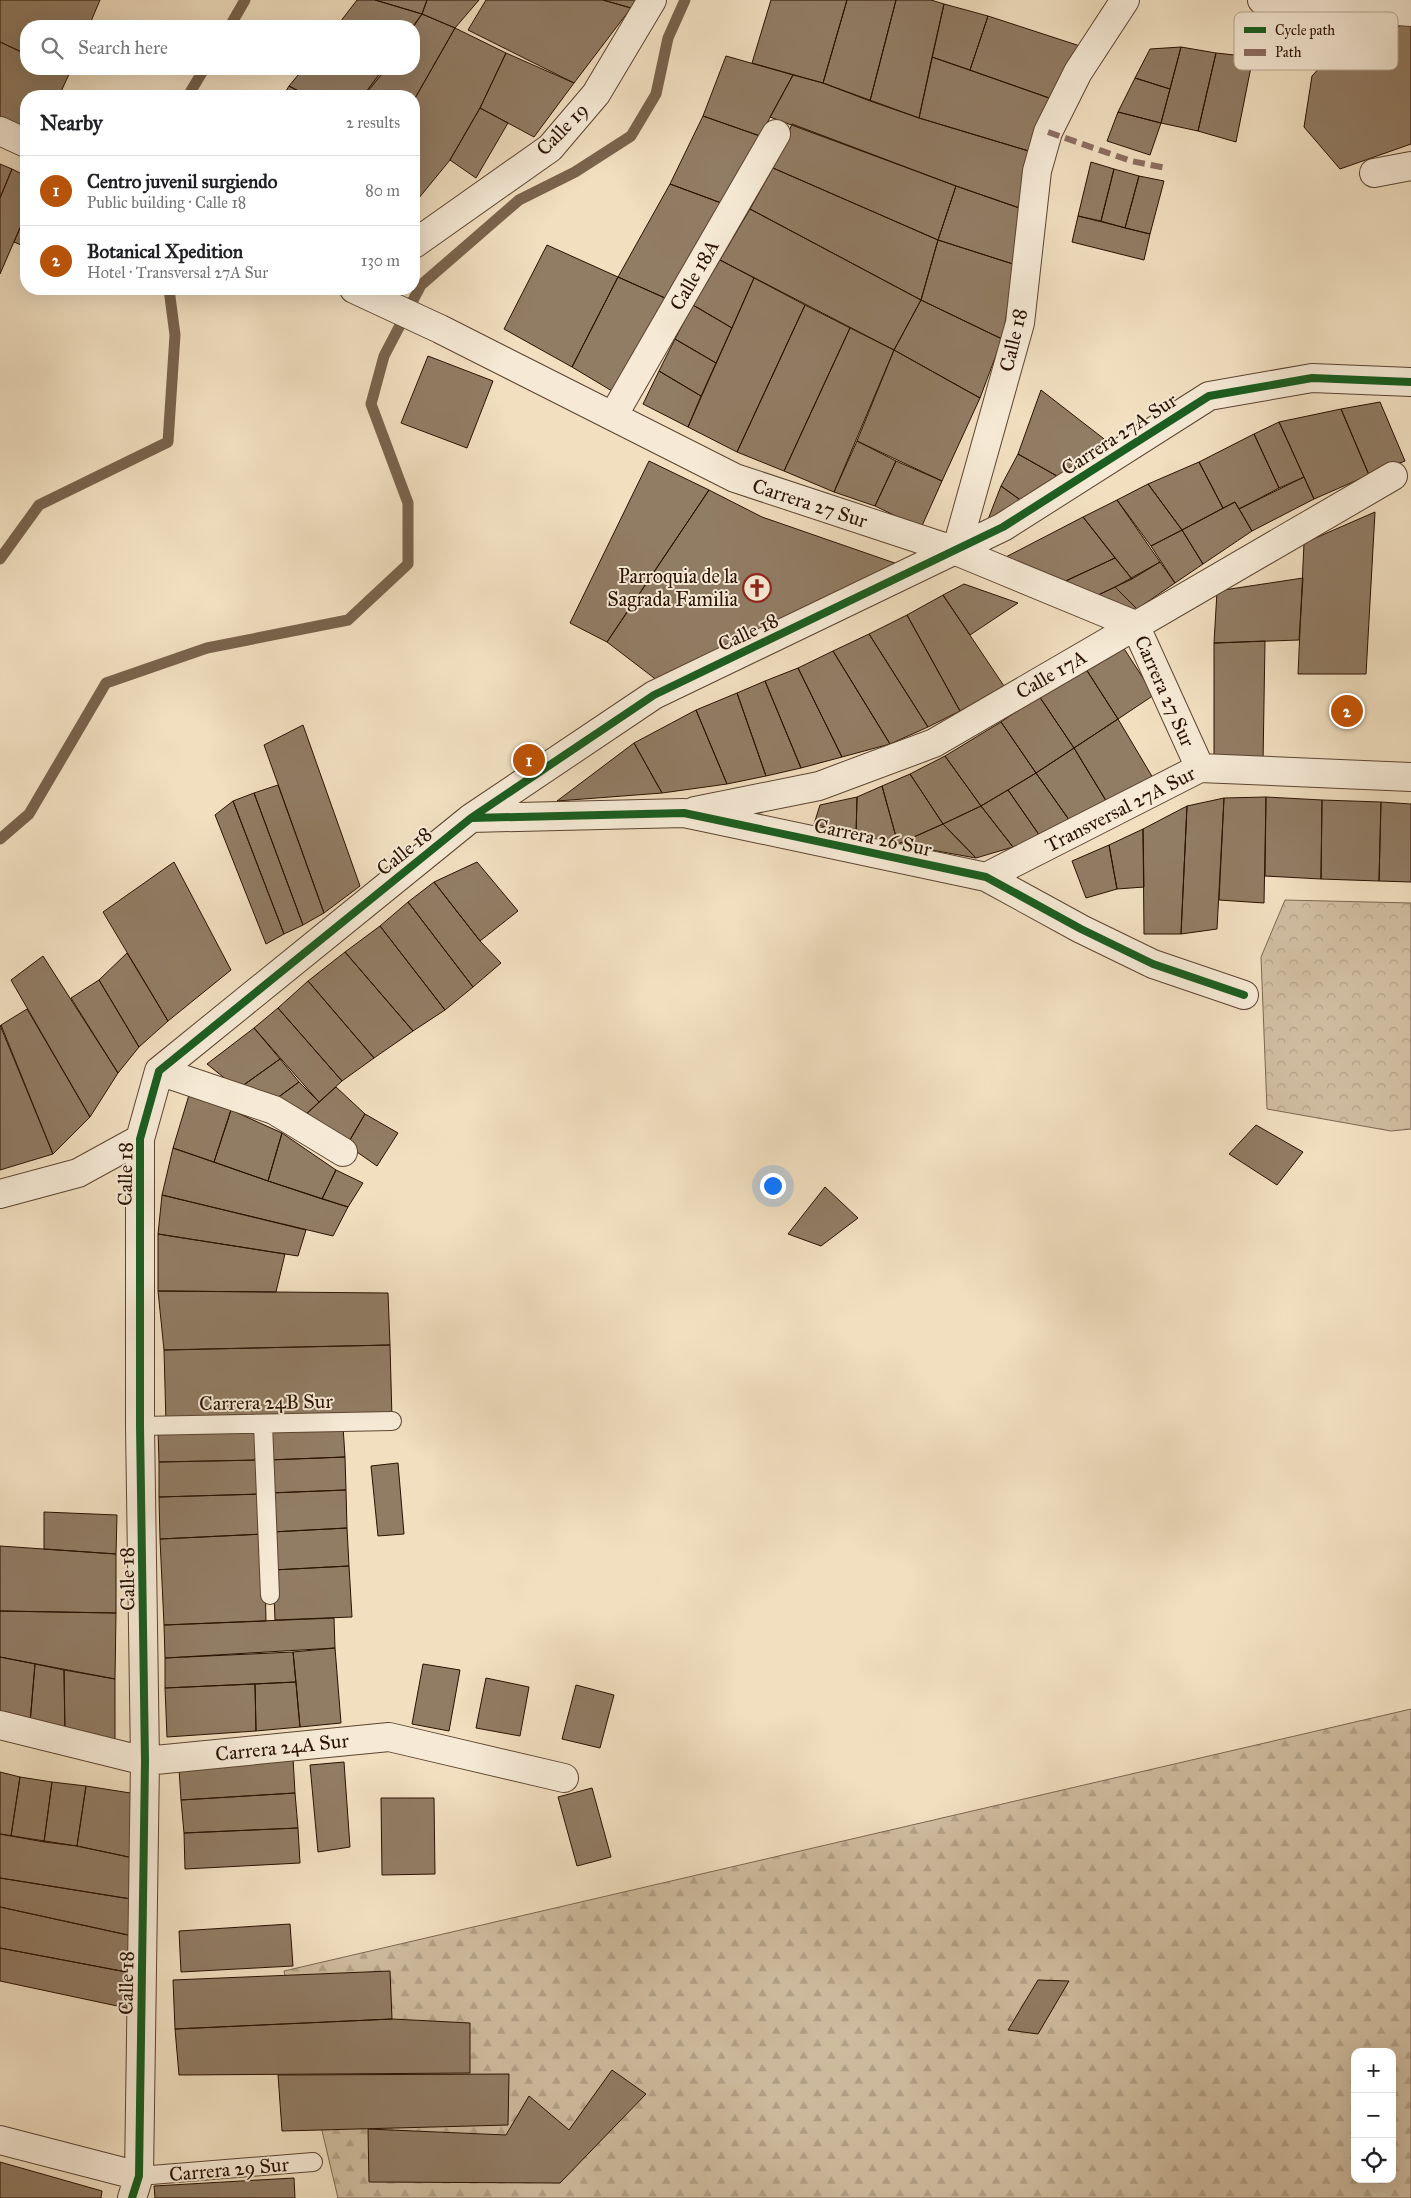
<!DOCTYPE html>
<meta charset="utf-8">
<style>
body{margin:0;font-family:"IM FELL Great Primer",serif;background:#f6f6f6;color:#202124}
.controls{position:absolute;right:15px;bottom:15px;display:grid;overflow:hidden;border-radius:10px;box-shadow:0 5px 20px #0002}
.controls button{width:45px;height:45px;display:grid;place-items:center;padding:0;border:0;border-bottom:1px solid #e0e0e0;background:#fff;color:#202124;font:25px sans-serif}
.you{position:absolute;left:772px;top:1185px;width:18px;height:18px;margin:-12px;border:4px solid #fff;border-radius:50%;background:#1a73e8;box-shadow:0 0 0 8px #1a73e833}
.badge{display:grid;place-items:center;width:32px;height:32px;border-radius:50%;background:#b45309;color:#fff;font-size:16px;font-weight:700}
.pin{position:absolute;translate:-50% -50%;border:2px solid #fff;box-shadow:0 1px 5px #0006}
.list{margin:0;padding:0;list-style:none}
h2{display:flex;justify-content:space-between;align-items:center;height:65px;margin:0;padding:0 20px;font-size:21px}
h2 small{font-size:16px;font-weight:400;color:#757577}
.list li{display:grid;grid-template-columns:32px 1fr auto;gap:15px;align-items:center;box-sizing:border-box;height:70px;padding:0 20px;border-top:1px solid #e0e0e0}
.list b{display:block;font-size:19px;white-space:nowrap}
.list p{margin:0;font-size:16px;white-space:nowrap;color:#757577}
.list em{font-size:16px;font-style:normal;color:#757577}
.icon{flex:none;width:28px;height:28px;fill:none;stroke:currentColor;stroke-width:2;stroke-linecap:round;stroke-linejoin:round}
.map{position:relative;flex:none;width:1411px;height:2198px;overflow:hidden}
.search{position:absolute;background:#fff;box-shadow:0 5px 20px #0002;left:20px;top:20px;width:400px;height:55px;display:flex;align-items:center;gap:12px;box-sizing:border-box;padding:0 18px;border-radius:20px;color:#757577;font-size:19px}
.panel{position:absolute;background:#fff;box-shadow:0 5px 20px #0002;left:20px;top:90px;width:400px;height:205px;border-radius:20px}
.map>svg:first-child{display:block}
.forest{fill:url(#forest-firs);stroke:#7c6650;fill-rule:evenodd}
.park{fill:url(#park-crowns);stroke:#7c6650}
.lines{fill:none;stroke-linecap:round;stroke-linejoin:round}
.stream{stroke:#79634c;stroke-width:11}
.building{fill:#917c64;stroke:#2a1100}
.service-casing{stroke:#5c4430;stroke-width:20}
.minor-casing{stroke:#5c4430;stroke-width:30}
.service{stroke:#f6ead6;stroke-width:18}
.minor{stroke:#f6ead6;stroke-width:28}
.quiet{stroke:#8d6e63;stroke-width:6;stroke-dasharray:12 6;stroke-linecap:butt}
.cycleway-casing{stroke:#f6ead6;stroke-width:11}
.cycleway{stroke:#1b5e20;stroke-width:8}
.labels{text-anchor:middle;stroke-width:4;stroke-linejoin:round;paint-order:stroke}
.street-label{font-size:20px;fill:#2a1100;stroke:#f6ead6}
.poi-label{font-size:20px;fill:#2a1100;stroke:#f6ead6;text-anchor:end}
.key{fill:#f6ead6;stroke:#b9a996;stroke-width:1}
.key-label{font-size:14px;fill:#2a1100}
</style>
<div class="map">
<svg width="1411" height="2198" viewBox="0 0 1411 2198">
<defs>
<pattern id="forest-firs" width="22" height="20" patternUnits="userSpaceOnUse" patternTransform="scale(1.25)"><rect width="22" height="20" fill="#cfbc9f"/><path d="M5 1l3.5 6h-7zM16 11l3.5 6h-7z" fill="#b2a187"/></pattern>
<pattern id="park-crowns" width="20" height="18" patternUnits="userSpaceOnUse" patternTransform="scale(1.25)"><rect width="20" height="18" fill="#cfbc9f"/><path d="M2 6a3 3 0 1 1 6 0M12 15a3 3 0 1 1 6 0" fill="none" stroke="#b2a187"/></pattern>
</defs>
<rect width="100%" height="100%" fill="#f1dfc0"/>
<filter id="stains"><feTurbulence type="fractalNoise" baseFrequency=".004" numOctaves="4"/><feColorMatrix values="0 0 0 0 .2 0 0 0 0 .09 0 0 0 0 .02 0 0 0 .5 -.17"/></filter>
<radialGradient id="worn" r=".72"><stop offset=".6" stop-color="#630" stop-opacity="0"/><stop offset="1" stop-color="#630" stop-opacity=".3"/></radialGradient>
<path class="forest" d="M 1411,1709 L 1411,2198 L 338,2198 L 284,1971 ZM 1355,2052 L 1392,2052 L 1392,2179 L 1355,2179 Z"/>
<path class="park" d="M 1285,900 L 1411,903 L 1411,1129 L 1391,1131 L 1267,1109 L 1261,957 Z"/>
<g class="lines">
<path class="stream" d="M 230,26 L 245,0
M 188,96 L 204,69
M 0,559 L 39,505 L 168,442 L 175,335 L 169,289
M 0,839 L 29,814 L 106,683 L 207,648 L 348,620 L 408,564 L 408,503 L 371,404 L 384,356 L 421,285 L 519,200 L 575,172 L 631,136 L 656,94 L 668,38 L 685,0"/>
</g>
<path class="building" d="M 0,0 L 100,0 L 89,26 L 26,26 L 26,54 L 0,42 Z
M 357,0 L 375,0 L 422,14 L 414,26 L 337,26 Z
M 375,0 L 427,0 L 422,14 Z
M 427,0 L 479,0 L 455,28 L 422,14 Z
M 486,0 L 603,0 L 631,8 L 574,83 L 468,30 Z
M 603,0 L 636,0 L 631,8 Z
M 771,0 L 847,0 L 823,83 L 752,63 Z
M 847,0 L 896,0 L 870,101 L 823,83 Z
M 896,0 L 931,0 L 944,4 L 919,118 L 870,101 Z
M 944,4 L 988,16 L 970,70 L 932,57 Z
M 422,14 L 455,28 L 414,100 L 414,96 L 363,96 L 383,69 L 414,69 L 413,26 Z
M 988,16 L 1080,46 L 1052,99 L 970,70 Z
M 1402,24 L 1411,25 L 1411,144 L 1340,169 L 1304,127 L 1312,76 L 1344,41 L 1382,39 Z
M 455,28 L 506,53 L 480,108 L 450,160 L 414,204 L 414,100 Z
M 0,42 L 26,54 L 26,69 L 63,69 L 70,72 L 59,96 L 26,96 L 26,137 L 0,125 Z
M 1181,47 L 1216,53 L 1198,131 L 1161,123 Z
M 1181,47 L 1170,89 L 1135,78 L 1150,49 Z
M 506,53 L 574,83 L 534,137 L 480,108 Z
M 1216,53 L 1253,57 L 1236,142 L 1198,131 Z
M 726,56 L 793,75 L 760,136 L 703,116 Z
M 932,57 L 1052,99 L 1032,152 L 919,118 Z
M 303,69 L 386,69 L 364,96 L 308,96 L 289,86 Z
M 793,75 L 823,83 L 919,118 L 1032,152 L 1028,211 L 956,186 L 770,117 Z
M 1135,78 L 1170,89 L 1161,123 L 1118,112 Z
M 289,86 L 308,96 L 283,96 Z
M 480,108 L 508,123 L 476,178 L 450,160 Z
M 1118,112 L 1161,123 L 1150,155 L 1107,141 Z
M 703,116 L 760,136 L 724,204 L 670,184 Z
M 792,124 L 956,186 L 938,240 L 773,168 Z
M 1091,162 L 1114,169 L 1101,221 L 1078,216 Z
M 0,164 L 12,169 L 0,198 Z
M 773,168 L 938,240 L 921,300 L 750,209 Z
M 12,169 L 26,176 L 26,214 L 0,274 L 0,198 Z
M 1114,169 L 1139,176 L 1125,228 L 1101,221 Z
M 1139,176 L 1164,181 L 1150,234 L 1125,228 Z
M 670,184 L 724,204 L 665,298 L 618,277 Z
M 956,186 L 1028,211 L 1016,265 L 938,240 Z
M 750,209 L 921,300 L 894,350 L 720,260 Z
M 26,214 L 26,247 L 14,242 Z
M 1078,216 L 1150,234 L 1144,260 L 1072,242 Z
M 938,240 L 1016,265 L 1002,339 L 921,300 Z
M 547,245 L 618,277 L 572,367 L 504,329 Z
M 720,260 L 754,278 L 732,328 L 693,305 Z
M 618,277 L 665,298 L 612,391 L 572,367 Z
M 754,278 L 805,305 L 737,452 L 688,427 Z
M 921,300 L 1002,339 L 980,398 L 894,350 Z
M 693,305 L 732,328 L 716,363 L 675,339 Z
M 805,305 L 850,328 L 784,471 L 737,452 Z
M 850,328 L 894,350 L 834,492 L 784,471 Z
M 675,339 L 716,363 L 701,396 L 659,371 Z
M 894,350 L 980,398 L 942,481 L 857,441 Z
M 428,356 L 493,381 L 467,448 L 401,423 Z
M 659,371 L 701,396 L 688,427 L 643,404 Z
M 1041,390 L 1108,442 L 1064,480 L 1018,454 Z
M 1380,402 L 1405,461 L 1369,475 L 1341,409 Z
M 1341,409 L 1369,475 L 1314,499 L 1279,422 Z
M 1279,422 L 1304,477 L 1279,488 L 1254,434 Z
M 1254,434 L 1279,488 L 1239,509 L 1235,502 L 1223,508 L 1199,462 Z
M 857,441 L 896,461 L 875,506 L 834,492 Z
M 1018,454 L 1064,480 L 1030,507 L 1001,486 Z
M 649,461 L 709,490 L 607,642 L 570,623 Z
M 896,461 L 942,481 L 921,528 L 875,506 Z
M 1199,462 L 1223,508 L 1182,530 L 1148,484 Z
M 1304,477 L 1314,499 L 1252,531 L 1239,509 Z
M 1148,484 L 1182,530 L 1151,546 L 1117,500 Z
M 1001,486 L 1030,507 L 987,522 Z
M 709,490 L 762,517 L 912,569 L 658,681 L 607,642 Z
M 1117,500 L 1160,562 L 1132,579 L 1083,517 Z
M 1235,502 L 1252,531 L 1203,564 L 1182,530 Z
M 1375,512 L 1366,674 L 1298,674 L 1304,543 Z
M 1083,517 L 1115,558 L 1057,585 L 1002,559 Z
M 1182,530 L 1203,564 L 1175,583 L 1151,546 Z
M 1115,558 L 1132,579 L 1094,597 L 1057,585 Z
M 1160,562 L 1175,583 L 1137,609 L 1115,587 Z
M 1303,578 L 1299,640 L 1214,643 L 1217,591 Z
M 964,584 L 1018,603 L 970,635 L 943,595 Z
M 1115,587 L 1137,609 L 1130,612 L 1094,597 Z
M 943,595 L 1004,686 L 960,711 L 907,615 Z
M 907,615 L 960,711 L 928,727 L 869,634 Z
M 869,634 L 928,727 L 890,744 L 833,651 Z
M 1265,641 L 1263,763 L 1214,763 L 1214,643 Z
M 1121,644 L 1154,695 L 1118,719 L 1084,666 Z
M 833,651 L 890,744 L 842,757 L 798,668 Z
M 1084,666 L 1118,719 L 1074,748 L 1039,696 Z
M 798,668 L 842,757 L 801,768 L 765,681 Z
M 765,681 L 801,768 L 766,776 L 737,693 Z
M 737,693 L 766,776 L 727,784 L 696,710 Z
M 1039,696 L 1074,748 L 1036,773 L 1001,722 Z
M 696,710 L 727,784 L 662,793 L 634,743 Z
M 1118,719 L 1153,778 L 1108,804 L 1074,748 Z
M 1001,722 L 1036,773 L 981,806 L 945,756 Z
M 303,725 L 360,886 L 324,913 L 264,745 Z
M 634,743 L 662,793 L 557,801 Z
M 1074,748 L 1108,804 L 1072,824 L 1036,773 Z
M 945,756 L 981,806 L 943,824 L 910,774 Z
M 1036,773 L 1072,824 L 1042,839 L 1008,790 Z
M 910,774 L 943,824 L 898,844 L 882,786 Z
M 278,785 L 324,913 L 303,925 L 254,793 Z
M 882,786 L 898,844 L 856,835 L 857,797 Z
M 1008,790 L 1042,839 L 1013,847 L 981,806 Z
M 254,793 L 303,925 L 284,934 L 233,801 Z
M 857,797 L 856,835 L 814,824 L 820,805 Z
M 1266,797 L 1264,903 L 1219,900 L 1224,798 Z
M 1266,797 L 1322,800 L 1321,879 L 1265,876 Z
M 1224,798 L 1217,929 L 1181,934 L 1187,806 Z
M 1322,800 L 1381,802 L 1379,881 L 1321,879 Z
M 233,801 L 284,934 L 266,944 L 215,815 Z
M 1381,802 L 1411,804 L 1411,882 L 1379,881 Z
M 981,806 L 1013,847 L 976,858 L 943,824 Z
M 1187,806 L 1181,934 L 1144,934 L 1143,829 Z
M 943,824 L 976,858 L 898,844 Z
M 1143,829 L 1144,887 L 1117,889 L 1109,845 Z
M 1109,845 L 1117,889 L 1086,898 L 1072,861 Z
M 174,862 L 231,970 L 168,1021 L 103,912 Z
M 477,862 L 518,911 L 480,941 L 434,882 Z
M 434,882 L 480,941 L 501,963 L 473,987 L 408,902 Z
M 408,902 L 473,987 L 445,1010 L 380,926 Z
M 380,926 L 445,1010 L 413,1031 L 345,952 Z
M 345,952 L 413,1031 L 374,1058 L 308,981 Z
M 127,953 L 168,1021 L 139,1047 L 99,980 Z
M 43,956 L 118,1073 L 90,1117 L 11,980 Z
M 99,980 L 139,1047 L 118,1073 L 71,998 Z
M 308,981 L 374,1058 L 342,1081 L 278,1008 Z
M 278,1008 L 342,1081 L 319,1102 L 254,1028 Z
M 27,1009 L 90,1117 L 53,1154 L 1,1025 Z
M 0,1025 L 53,1154 L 0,1170 Z
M 254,1028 L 280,1059 L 238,1089 L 207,1064 Z
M 280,1059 L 299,1082 L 273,1101 L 238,1089 Z
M 299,1082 L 319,1102 L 303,1117 L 273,1101 Z
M 336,1087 L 365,1114 L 347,1145 L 303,1117 Z
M 189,1095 L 231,1110 L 214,1162 L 173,1148 Z
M 231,1110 L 282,1133 L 268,1181 L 214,1162 Z
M 365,1114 L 398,1133 L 377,1166 L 347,1145 Z
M 1256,1125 L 1303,1152 L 1277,1185 L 1229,1154 Z
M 282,1133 L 336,1170 L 322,1199 L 268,1181 Z
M 173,1148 L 268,1181 L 348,1207 L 333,1236 L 162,1195 Z
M 336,1170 L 363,1183 L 348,1207 L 322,1199 Z
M 825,1187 L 858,1218 L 821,1246 L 788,1234 Z
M 162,1195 L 306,1230 L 298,1256 L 158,1234 Z
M 158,1234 L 285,1254 L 276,1292 L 158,1291 Z
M 158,1291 L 388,1293 L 390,1345 L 164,1350 Z
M 390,1345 L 392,1419 L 166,1424 L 164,1350 Z
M 343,1426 L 345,1457 L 268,1460 L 268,1429 Z
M 259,1428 L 260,1460 L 159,1462 L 158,1430 Z
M 345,1457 L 346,1490 L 269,1493 L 268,1460 Z
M 260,1460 L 262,1494 L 159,1497 L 159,1462 Z
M 398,1463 L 404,1534 L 378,1536 L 371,1466 Z
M 346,1490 L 347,1528 L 272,1532 L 269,1493 Z
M 262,1494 L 264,1534 L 160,1539 L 159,1497 Z
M 44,1512 L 117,1515 L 116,1554 L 44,1549 Z
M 347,1528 L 349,1566 L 273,1570 L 272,1532 Z
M 264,1534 L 266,1621 L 164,1625 L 160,1539 Z
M 0,1546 L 116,1554 L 116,1613 L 0,1611 Z
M 349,1566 L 352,1617 L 275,1620 L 273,1570 Z
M 0,1611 L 116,1613 L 115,1679 L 0,1657 Z
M 334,1618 L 335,1648 L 165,1658 L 164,1625 Z
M 335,1648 L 341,1723 L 300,1727 L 293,1652 Z
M 293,1652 L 296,1682 L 165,1688 L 165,1658 Z
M 0,1657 L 35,1664 L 30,1723 L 0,1714 Z
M 35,1664 L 64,1670 L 65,1734 L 30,1723 Z
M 423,1664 L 460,1670 L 449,1731 L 412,1724 Z
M 64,1670 L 115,1679 L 115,1742 L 65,1734 Z
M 486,1678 L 529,1687 L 520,1736 L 476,1728 Z
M 296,1682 L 300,1727 L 256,1731 L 255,1684 Z
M 255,1684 L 256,1731 L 167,1737 L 165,1688 Z
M 576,1685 L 614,1695 L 600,1748 L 562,1739 Z
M 293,1758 L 295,1793 L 181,1800 L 179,1769 Z
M 344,1762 L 350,1847 L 318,1852 L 310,1765 Z
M 0,1772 L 20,1777 L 11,1836 L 0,1834 Z
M 20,1777 L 52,1782 L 44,1842 L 11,1836 Z
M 52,1782 L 86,1786 L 77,1846 L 44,1842 Z
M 86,1786 L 143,1795 L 138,1859 L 77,1846 Z
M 592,1788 L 611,1857 L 577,1866 L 558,1797 Z
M 295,1793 L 298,1828 L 184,1833 L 181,1800 Z
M 381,1798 L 434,1798 L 435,1874 L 382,1875 Z
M 298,1828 L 300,1863 L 185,1869 L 184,1833 Z
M 0,1834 L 77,1846 L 138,1859 L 137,1900 L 0,1878 Z
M 0,1878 L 137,1900 L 137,1937 L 0,1907 Z
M 0,1907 L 137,1937 L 137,1974 L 0,1948 Z
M 290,1924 L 293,1966 L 181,1972 L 179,1931 Z
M 0,1948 L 137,1974 L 136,2010 L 0,1981 Z
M 390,1971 L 392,2019 L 175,2029 L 173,1980 Z
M 1038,1980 L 1069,1981 L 1038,2034 L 1008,2030 Z
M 392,2019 L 470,2023 L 470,2073 L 179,2075 L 175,2029 Z
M 612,2070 L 646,2094 L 560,2183 L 369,2182 L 368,2129 L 506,2135 L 529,2096 L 569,2130 Z
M 509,2074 L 508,2125 L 282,2131 L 278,2075 Z
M 0,2162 L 102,2191 L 101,2198 L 0,2198 Z
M 294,2178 L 295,2198 L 155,2198 L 154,2186 Z"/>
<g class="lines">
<defs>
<path id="service" d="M 263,1424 L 270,1595
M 140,1426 L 392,1421
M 139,2176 L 313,2162"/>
<path id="minor" d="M 1262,0 L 1411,12
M 0,131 L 26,143
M 1374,173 L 1411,166
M 414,244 L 550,148 L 596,94 L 652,0
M 354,289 L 440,329 L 735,478 L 956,551 L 1135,625 L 1200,768
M 613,416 L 776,134
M 956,551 L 1020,323 L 1037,171 L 1048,132 L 1078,72 L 1125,0
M 695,811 L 819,786 L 934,743 L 1393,476
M 471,818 L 684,813 L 986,877 L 1081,929 L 1153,964 L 1244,995
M 986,877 L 1200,768 L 1411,777
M 159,1071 L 274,1110 L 343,1152
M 0,1194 L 78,1173 L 140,1139
M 0,1725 L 145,1761 L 389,1737 L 564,1778
M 0,2140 L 139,2176
M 132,2198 L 139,2176 L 145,1761 L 140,1426 L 140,1139 L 159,1071 L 471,818 L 654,695 L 1003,527 L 1209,396 L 1312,378 L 1411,382"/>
</defs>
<use href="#service" class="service-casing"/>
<use href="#minor" class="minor-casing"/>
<use href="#service" class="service"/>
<use href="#minor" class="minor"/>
<path class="quiet" d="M 1048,132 L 1131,161 L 1166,168"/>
<defs>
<path id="cycleway" d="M 472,818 L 684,813 L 986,877 L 1081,929 L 1153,964 L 1244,995
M 132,2198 L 139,2176 L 145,1761 L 140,1426 L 140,1139 L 159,1071 L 471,818 L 654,695 L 1003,527 L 1209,396 L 1312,378 L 1411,382"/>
</defs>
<use href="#cycleway" class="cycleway-casing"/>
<use href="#cycleway" class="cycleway"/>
</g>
<defs>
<symbol id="church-ring" viewBox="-11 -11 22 22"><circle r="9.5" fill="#f6ead6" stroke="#8f2418" stroke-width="1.5"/><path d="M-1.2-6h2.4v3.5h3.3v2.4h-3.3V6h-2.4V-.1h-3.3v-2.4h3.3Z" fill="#8f2418"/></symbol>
</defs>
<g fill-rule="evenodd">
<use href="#church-ring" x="741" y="572" width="32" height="32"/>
</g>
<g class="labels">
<g class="street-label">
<text transform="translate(562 129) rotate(-46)" y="7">Calle 19</text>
<text transform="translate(694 275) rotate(-60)" y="7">Calle 18A</text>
<text transform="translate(1013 340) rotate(-77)" y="7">Calle 18</text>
<text transform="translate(1119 434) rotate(-33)" y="7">Carrera 27A Sur</text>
<text transform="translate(810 503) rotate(18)" y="7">Carrera 27 Sur</text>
<text transform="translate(748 632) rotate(-25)" y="7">Calle 18</text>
<text transform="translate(1051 674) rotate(-30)" y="7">Calle 17A</text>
<text transform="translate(1165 691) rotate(66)" y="7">Carrera 27 Sur</text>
<text transform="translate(1120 809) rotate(-27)" y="7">Transversal 27A Sur</text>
<text transform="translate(873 837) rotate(12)" y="7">Carrera 26 Sur</text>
<text transform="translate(404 851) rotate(-39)" y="7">Calle 18</text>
<text transform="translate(125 1174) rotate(-89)" y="7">Calle 18</text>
<text transform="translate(266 1402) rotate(-1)" y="7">Carrera 24B Sur</text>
<text transform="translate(127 1579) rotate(-91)" y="7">Calle 18</text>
<text transform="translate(282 1747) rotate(-6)" y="7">Carrera 24A Sur</text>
<text transform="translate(126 1983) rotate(-89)" y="7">Calle 18</text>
<text transform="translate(229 2169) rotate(-5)" y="7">Carrera 29 Sur</text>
</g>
<g class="poi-label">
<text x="738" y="583">Parroquia de la<tspan x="738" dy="23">Sagrada Familia</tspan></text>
</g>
</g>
<rect x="1234" y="12" width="164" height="58" rx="8" class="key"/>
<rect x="1244" y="27" width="22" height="6" fill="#1b5e20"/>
<rect x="1244" y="49" width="22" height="7" fill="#8d6e63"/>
<g class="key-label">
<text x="1275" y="35">Cycle path</text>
<text x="1275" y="57">Path</text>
</g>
<rect width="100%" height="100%" filter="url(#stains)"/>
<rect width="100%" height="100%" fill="url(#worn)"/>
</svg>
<div class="controls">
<button>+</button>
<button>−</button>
<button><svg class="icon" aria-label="locate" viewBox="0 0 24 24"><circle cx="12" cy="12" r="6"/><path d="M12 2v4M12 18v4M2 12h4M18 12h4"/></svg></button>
</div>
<div class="you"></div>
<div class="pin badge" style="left:529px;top:760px">1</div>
<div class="pin badge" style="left:1347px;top:711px">2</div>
<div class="search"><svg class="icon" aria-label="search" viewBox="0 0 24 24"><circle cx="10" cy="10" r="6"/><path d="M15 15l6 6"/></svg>Search here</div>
<section class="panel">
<h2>Nearby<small>2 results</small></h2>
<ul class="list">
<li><span class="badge">1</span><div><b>Centro juvenil surgiendo</b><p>Public building · Calle 18</p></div><em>80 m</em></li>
<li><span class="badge">2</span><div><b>Botanical Xpedition</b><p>Hotel · Transversal 27A Sur</p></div><em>130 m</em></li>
</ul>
</section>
</div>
